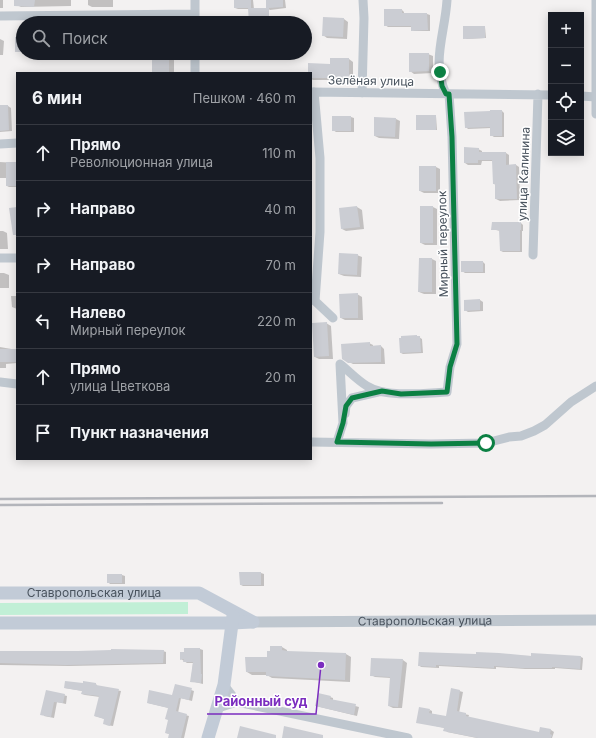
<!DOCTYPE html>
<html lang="ru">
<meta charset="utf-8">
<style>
body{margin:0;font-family:Inter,sans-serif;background:#242831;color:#f1f3f6}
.controls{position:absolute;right:12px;top:12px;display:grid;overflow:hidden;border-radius:0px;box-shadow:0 2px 10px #0003}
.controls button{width:36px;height:36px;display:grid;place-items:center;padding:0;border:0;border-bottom:1px solid #363941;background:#171b24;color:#f1f3f6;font:20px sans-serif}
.stop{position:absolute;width:12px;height:12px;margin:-9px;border:3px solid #0b8043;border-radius:50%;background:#fff}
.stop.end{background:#0b8043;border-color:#fff;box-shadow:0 1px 4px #0008}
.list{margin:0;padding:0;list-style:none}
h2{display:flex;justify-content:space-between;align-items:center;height:52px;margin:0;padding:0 16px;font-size:17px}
h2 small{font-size:13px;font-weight:400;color:#9ea1a6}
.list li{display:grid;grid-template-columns:26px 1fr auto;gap:12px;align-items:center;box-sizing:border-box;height:56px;padding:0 16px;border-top:1px solid #363941}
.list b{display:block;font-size:15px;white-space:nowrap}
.list p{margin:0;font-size:13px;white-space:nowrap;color:#9ea1a6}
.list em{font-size:13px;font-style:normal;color:#9ea1a6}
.icon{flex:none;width:22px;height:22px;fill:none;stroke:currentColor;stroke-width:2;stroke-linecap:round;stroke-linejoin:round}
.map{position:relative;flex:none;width:596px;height:738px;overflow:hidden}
.search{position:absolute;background:#171b24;box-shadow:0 2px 10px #0003;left:16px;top:16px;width:296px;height:44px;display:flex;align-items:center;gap:10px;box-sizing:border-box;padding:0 14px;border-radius:22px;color:#9ea1a6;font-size:15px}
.panel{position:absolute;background:#171b24;box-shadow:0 2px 10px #0003;left:16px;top:72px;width:296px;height:388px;border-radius:0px}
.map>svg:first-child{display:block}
.green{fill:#c1efd6}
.shadow{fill:#0003}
.building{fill:#cbcdd3}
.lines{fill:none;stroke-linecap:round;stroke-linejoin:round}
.minor{stroke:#bfc7cf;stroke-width:9}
.tertiary{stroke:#bfc7cf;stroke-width:11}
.secondary{stroke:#c2cbd7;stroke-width:13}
.rail{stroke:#b3b5bb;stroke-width:2.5}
.route{stroke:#0b8043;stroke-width:5}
.labels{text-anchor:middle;stroke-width:3;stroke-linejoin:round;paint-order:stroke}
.street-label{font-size:12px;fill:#49535e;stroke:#fff}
.leader{fill:none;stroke:#7b2cbf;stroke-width:1.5}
.callout-dot{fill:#7b2cbf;stroke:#fff;stroke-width:1.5}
.callout-label{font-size:13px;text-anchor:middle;font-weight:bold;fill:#7b2cbf;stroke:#fff;stroke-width:3;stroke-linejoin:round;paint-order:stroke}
</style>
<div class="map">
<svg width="596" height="738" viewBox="0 0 596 738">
<rect width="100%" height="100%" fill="#f3f1f1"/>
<path class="green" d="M 188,602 L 188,614 L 0,615 L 0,603 Z"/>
<path class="shadow" d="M 0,0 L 3,0 L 3,8 L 0,8 Z
M 19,0 L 71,0 L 71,6 L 21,7 L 19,6 Z
M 88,0 L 113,0 L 113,7 L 92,7 L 88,5 Z
M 235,0 L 253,0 L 254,9 L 238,9 L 235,8 Z
M 267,0 L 285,0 L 286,8 L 270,10 L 267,8 Z
M 402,10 L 404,12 L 404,14 L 427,14 L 430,15 L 430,31 L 414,31 L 412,30 L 412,27 L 388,27 L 385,25 Z
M 344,19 L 348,22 L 347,39 L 327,38 L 323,35 Z
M 485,27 L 486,38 L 465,39 Z
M 0,39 L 4,41 L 3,55 L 0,55 Z
M 153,53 L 174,53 L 174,73 L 153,73 Z
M 428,54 L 433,56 L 433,73 L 414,74 L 410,71 Z
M 349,59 L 353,62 L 353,80 L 313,80 L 311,79 L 311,73 L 309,73 Z
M 0,106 L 8,106 L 11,108 L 12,131 L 0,132 Z
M 502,111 L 504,113 L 504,137 L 494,137 L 491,135 L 491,128 L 468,129 L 466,127 Z
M 436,116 L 437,130 L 417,130 Z
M 333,117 L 351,117 L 354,118 L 354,132 L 336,132 L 333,130 Z
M 396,119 L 400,121 L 399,139 L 379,138 L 375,136 Z
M 478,149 L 482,151 L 482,153 L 506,153 L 509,155 L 509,166 L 516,165 L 519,167 L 520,200 L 500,201 L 496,199 L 496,185 L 494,184 L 493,161 L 482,161 L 481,165 L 468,165 L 465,163 Z
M 0,162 L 17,163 L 17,187 L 9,187 L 7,186 L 7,178 L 0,178 Z
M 436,167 L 440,169 L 440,193 L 424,193 L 420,191 Z
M 357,207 L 362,210 L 364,229 L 346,231 L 342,229 Z
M 421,207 L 433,207 L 437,209 L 437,245 L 425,245 L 421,243 Z
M 311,213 L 312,214 L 312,235 L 311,235 Z
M 521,223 L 523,225 L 523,231 L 522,231 L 522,252 L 503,252 L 501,251 L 500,231 L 492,229 Z
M 0,231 L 3,231 L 7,233 L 8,249 L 0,249 Z
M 357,255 L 362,257 L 361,277 L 344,276 L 339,274 Z
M 311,259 L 312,260 L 312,280 L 311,280 Z
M 432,259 L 436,261 L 436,294 L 424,294 L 419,292 Z
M 483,262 L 485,264 L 485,273 L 465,273 L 462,271 Z
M 0,273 L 4,273 L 9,275 L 9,288 L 0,288 Z
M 357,294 L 362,297 L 363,320 L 345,320 L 341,318 Z
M 11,296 L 17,296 L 17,309 L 12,307 Z
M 480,300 L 483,302 L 483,311 L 468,312 L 465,310 Z
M 326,323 L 331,326 L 333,359 L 319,359 L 315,357 Z
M 417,336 L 422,339 L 423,353 L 403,354 L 401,353 Z
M 369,343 L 373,345 L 373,346 L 381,346 L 384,349 L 385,364 L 353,364 L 349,362 Z
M 0,347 L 17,350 L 17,363 L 6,364 L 6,368 L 0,368 Z
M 240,573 L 261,573 L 264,574 L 264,586 L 243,586 L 241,585 Z
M 122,575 L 125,576 L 125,584 L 110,584 L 108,582 Z
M 282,647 L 287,650 L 287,652 L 346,654 L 351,657 L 350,682 L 272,678 L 267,675 L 252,675 L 247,672 L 268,658 Z
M 185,649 L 200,649 L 203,650 L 203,684 L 191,681 L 193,663 L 187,663 L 181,659 L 185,653 Z
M 0,651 L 163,651 L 166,652 L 166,664 L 69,666 L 0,665 Z
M 477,655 L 581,657 L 583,658 L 582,670 L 555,668 L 555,669 L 525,669 L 496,667 L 496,669 L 439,666 L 439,668 L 421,667 L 419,665 Z
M 403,660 L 407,663 L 402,708 L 393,708 L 389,706 L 391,678 L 375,677 L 371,675 Z
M 96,684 L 98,687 L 121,691 L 113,726 L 106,725 L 105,719 L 95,716 L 100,697 L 85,695 L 82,694 L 83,691 L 65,688 Z
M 176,685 L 194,691 L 192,701 L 181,698 L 178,713 L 189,716 L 184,738 L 169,738 L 170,734 L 166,733 L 169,720 L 169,708 L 148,703 L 173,696 Z
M 452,689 L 463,692 L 459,713 L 469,715 L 468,718 L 540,733 L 541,728 L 551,730 L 554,732 L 552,738 L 477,738 L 447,732 L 445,728 L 417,722 L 430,710 L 432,711 L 432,714 L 447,717 Z
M 47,691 L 67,696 L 66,704 L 57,702 L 54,718 L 44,716 Z
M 330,697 L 333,698 L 333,700 L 359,707 L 357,716 L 316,706 Z"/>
<path class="building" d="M 14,0 L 35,0 L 34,7 L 14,6 Z
M 234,0 L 251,0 L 251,8 L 234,8 Z
M 266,0 L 283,0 L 283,7 L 269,8 L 269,23 L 249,23 L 248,8 L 266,8 Z
M 384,9 L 402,9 L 402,13 L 427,13 L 428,30 L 411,31 L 411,26 L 384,26 Z
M 323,17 L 344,18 L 343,37 L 322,36 Z
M 463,26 L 485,26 L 485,38 L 463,39 Z
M 15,37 L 23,37 L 23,52 L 15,52 Z
M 152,53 L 169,53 L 169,73 L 152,73 Z
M 409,53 L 429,53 L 429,71 L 409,72 Z
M 330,58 L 349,58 L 349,78 L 311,78 L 311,73 L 308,73 L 308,63 L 330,64 Z
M 0,105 L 8,105 L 9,130 L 0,131 Z
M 490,110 L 502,110 L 502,136 L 490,136 L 490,127 L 465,128 L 464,112 L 490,111 Z
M 416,115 L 436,115 L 436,130 L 416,130 Z
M 332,116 L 351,116 L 351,131 L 332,131 Z
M 374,117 L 396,118 L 395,137 L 374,136 Z
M 464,147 L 479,148 L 479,152 L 506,152 L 506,165 L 516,164 L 517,199 L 495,199 L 495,184 L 493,184 L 492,160 L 478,160 L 478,163 L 464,163 Z
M 6,162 L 17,162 L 17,186 L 6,186 Z
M 419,166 L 436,166 L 436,191 L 419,191 Z
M 357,206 L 360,227 L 341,229 L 339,208 Z
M 420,206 L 433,206 L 433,243 L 420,243 Z
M 17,207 L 17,235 L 13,235 L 9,208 Z
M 492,222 L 521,222 L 521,230 L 520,230 L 520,251 L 500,251 L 499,230 L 491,230 Z
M 339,253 L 358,254 L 357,275 L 338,274 Z
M 419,258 L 432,258 L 432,292 L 418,292 Z
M 461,261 L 483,261 L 483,272 L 461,272 Z
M 358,293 L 358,318 L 340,318 L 339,294 Z
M 480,299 L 480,310 L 464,311 L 464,300 Z
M 327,322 L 329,356 L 314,357 L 312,323 Z
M 417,335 L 417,336 L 420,336 L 421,352 L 400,353 L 399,338 L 401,338 L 401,336 Z
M 370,342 L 370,346 L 381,345 L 381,362 L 348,363 L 342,359 L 341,344 Z
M 0,349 L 17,349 L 17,362 L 0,362 Z
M 239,572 L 261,572 L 261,585 L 240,585 Z
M 107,574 L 122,574 L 122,583 L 107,583 Z
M 270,646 L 282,646 L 282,650 L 287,651 L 346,653 L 345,680 L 266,676 L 266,672 L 246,672 L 245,657 L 267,657 L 267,651 L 270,651 Z
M 184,648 L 200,648 L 201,674 L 202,674 L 201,683 L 190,682 L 193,662 L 183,662 L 184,659 L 180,660 L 180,652 L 184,652 Z
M 111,649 L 164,650 L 163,663 L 66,665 L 0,663 L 0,651 L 78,651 L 111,650 Z
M 419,652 L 476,654 L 476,652 L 499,653 L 531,656 L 531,653 L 581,656 L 580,669 L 552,667 L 552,668 L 522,668 L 494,666 L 494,668 L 436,665 L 436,667 L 418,666 Z
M 371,658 L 403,659 L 398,707 L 388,706 L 390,677 L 370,676 Z
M 65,681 L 83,683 L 83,681 L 96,683 L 96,685 L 119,689 L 110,726 L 103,724 L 104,719 L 94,716 L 99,696 L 81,694 L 82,691 L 64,688 Z
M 175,684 L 192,688 L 189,700 L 179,698 L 176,711 L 187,714 L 181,738 L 168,738 L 169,734 L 165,733 L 168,720 L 165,719 L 168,708 L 147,703 L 149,690 L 172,695 Z
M 451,688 L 460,690 L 457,711 L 466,713 L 466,716 L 539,732 L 540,727 L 551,729 L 550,734 L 552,735 L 551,738 L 478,738 L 443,731 L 444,728 L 416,723 L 419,707 L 430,709 L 429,713 L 446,716 Z
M 46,690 L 65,694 L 63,703 L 54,702 L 51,717 L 40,715 Z
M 318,693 L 331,696 L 330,699 L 356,704 L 354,715 L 315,706 Z
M 240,726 L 276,735 L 276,738 L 237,738 Z
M 284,726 L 323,735 L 323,738 L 282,738 Z"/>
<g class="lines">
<path class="minor" d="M 596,0 L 596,114
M 0,16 L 195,14
M 195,23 L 195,0
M 195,73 L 195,53
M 311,92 L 551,95
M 314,92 L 320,158 L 320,232 L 315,301
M 362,93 L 364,18 L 363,0
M 446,94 C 431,61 445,34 447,0
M 581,96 L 596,97
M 0,144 L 17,143
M 533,255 L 538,94
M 0,258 L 17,258
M 311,300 L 315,301 L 333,318
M 0,382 L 17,384
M 345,414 L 346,406 L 352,398 L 378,392
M 311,442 L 431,444 L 486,443 L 509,437 L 521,436 L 534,431 L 545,425 L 571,402 L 596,386
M 337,442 L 343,423 L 340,364 C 349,371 357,380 367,386 C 385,398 426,393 447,392 L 450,367 L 457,344 L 452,137 L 449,94
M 224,685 L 237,702
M 218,708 L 237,702 L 408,738"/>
<path class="tertiary" id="s1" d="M 253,622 L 596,620"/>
<g class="secondary">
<path id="s2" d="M 0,593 L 199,593 L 253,622"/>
<path d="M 0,623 L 232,623 L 252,622"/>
<path d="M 208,738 L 224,685 L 233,616"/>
</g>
<path class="rail" d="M 0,499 L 596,496
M 0,505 L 442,503"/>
</g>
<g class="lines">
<path class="route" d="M 440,72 L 442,86 L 446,94 L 449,94 L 452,137 L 457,344 L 450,367 L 447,392 L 401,394 L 382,391 L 352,398 L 346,406 L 343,423 L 337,442 L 431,444 L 486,443"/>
</g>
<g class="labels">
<g class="street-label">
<text transform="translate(371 81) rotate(1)" y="4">Зелёная улица</text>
<text transform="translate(524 174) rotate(-88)" y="4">улица Калинина</text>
<text transform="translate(443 244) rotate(-91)" y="4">Мирный переулок</text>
<text dy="4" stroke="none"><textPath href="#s2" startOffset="94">Ставропольская улица</textPath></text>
<text dy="4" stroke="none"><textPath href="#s1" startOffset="172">Ставропольская улица</textPath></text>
</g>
</g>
<path class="leader" d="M321 665L316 714H207"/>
<circle class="callout-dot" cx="321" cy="665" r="4"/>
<g class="callout-label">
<text x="261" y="706">Районный суд</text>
</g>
</svg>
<div class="controls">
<button>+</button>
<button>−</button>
<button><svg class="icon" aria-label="locate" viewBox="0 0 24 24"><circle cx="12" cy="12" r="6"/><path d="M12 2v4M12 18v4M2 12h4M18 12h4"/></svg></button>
<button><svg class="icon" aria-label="layers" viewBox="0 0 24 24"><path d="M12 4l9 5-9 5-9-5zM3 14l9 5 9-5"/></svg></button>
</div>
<div class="stop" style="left:486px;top:443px"></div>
<div class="stop end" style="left:440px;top:72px"></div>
<div class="search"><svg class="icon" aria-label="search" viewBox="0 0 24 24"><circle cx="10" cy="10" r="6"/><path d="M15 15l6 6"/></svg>Поиск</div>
<section class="panel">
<h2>6 мин<small>Пешком · 460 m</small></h2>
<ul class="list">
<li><svg class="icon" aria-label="ahead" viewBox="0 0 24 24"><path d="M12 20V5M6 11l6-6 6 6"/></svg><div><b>Прямо</b><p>Революционная улица</p></div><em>110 m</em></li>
<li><svg class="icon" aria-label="right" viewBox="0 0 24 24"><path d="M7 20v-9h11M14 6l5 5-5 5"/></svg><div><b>Направо</b></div><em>40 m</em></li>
<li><svg class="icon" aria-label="right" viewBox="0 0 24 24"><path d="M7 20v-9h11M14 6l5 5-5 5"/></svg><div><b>Направо</b></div><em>70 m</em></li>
<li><svg class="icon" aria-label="left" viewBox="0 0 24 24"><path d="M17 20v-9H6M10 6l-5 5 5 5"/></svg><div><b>Налево</b><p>Мирный переулок</p></div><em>220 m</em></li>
<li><svg class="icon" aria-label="ahead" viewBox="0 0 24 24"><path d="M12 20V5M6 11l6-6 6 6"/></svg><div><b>Прямо</b><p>улица Цветкова</p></div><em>20 m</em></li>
<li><svg class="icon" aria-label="arrive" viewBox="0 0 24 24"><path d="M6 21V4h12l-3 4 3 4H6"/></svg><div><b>Пункт назначения</b></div></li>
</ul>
</section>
</div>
